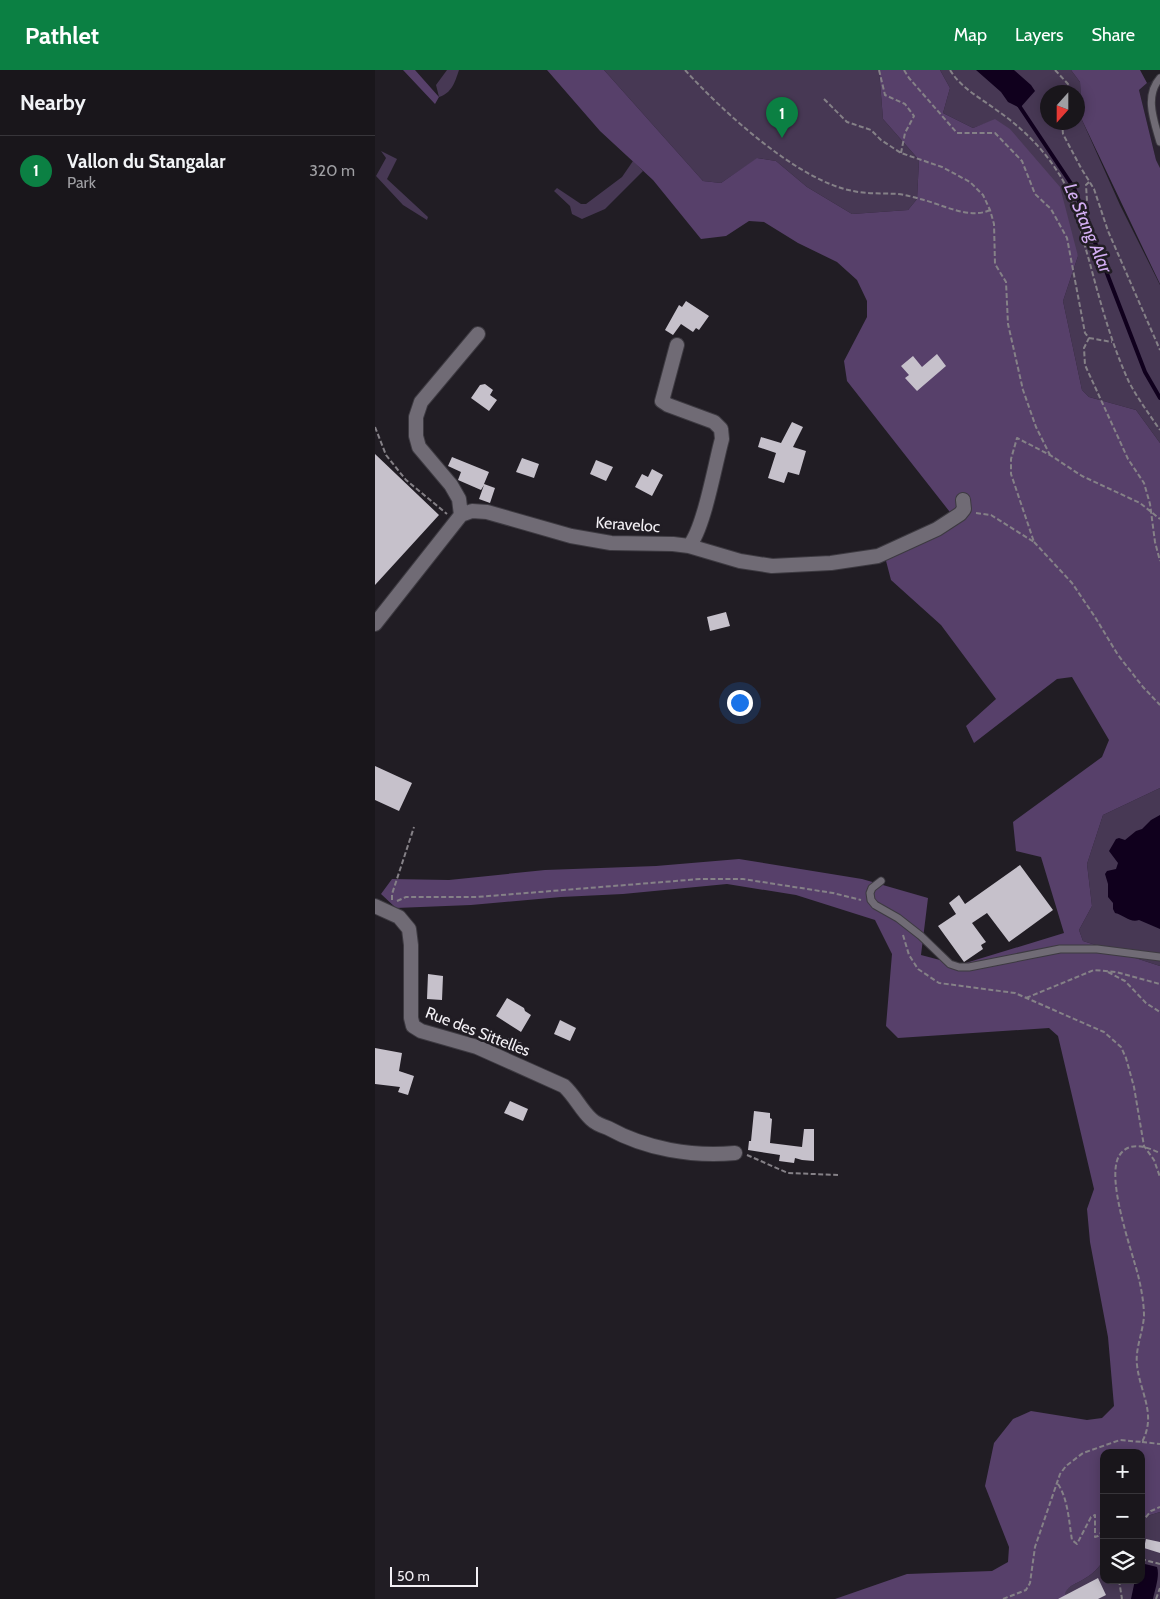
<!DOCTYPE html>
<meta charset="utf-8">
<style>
body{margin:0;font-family:Cabin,sans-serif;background:#262328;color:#f1f3f6}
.controls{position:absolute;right:15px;bottom:15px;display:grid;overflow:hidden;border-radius:10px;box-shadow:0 2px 12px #0003}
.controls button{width:45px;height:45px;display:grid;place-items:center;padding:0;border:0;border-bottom:1px solid #37353a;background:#19161b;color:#f1f3f6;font:25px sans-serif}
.compass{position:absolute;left:665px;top:15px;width:45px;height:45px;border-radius:50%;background:#19161b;box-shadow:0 2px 12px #0003;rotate:201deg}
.scale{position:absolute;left:15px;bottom:12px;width:88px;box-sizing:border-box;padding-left:5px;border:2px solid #f3f0f5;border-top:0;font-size:14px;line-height:18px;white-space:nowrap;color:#f3f0f5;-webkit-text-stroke:4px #211d24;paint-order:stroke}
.you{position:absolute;left:364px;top:632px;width:18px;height:18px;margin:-12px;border:4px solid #fff;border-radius:50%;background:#1a73e8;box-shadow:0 0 0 8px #1a73e833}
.badge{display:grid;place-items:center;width:32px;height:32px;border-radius:50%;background:#0b8043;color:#fff;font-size:16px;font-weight:700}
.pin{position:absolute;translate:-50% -41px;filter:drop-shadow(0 1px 2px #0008)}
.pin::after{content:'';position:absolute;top:26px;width:18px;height:15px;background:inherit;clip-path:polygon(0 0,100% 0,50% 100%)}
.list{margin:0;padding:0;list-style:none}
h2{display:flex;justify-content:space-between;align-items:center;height:65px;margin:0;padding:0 20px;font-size:21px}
h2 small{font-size:16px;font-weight:400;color:#9f9fa3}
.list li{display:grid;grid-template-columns:32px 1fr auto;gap:15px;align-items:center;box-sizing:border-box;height:70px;padding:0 20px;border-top:1px solid #37353a}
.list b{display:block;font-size:19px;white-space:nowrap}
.list p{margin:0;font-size:16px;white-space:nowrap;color:#9f9fa3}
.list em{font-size:16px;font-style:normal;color:#9f9fa3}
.icon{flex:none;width:28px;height:28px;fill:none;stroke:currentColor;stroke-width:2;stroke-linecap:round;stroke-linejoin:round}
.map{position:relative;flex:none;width:785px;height:1529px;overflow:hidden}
header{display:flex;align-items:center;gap:30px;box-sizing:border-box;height:70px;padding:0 25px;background:#0b8043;color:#fff}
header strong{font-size:24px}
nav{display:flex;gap:28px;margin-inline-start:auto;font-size:18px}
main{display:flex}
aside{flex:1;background:#19161b}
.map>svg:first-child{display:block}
.built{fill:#29222f}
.green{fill:#473854;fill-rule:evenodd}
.forest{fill:#57406a}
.water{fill:#10001d}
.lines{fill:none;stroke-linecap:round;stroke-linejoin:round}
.stream{stroke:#10001d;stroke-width:4}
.building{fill:#c6c1cb}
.lane-casing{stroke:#3d3a41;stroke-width:9}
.street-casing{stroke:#3d3a41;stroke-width:16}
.path{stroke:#858187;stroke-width:2;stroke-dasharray:5 2.5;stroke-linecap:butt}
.lane{stroke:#706b75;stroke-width:7}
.street{stroke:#706b75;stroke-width:14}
.labels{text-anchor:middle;stroke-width:5;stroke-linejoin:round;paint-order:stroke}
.street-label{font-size:16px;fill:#f3f0f5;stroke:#211d24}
.water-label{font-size:18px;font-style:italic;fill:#d4aff4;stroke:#211d24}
</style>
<header>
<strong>Pathlet</strong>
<nav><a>Map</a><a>Layers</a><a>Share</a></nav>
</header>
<main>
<aside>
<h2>Nearby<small></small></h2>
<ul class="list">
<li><span class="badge">1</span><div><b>Vallon du Stangalar</b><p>Park</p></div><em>320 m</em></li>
</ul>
</aside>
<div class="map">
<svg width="785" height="1529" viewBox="0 0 785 1529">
<rect width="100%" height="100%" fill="#211d24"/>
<path class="built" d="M 785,7 L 785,98 L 781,90 L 764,20 L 772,13 Z"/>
<path class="green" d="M 72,0 L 84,0 C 80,12 77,23 64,27 L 61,15 Z
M 229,0 L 504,0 L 508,49 L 544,90 L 542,129 L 533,140 L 477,144 L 432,117 L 401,91 L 383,88 L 346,113 L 328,111 Z
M 565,0 L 696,0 L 705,12 L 707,50 L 745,135 L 785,215 L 785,373 L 761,340 L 714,327 L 707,320 L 688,231 L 703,186 L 620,50 L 598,58 L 568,43 L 575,18 ZM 672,22 L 702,22 L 702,52 L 672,52 Z
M 6,81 L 22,89 L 12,109 L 53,147 L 52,150 L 28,135 L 1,106 L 11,88 Z
M 258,91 L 268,101 L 230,139 L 207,149 L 197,144 L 195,136 L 179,121 L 182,118 L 206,134 L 211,134 L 247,107 Z
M 785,718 L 785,896 L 708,871 L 704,860 L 717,836 L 712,794 L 728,745 Z
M 785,1442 L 785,1529 L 692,1529 L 689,1523 C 694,1515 701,1514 709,1509 C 718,1504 724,1498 729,1489 L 729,1510 L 766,1510 L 766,1448 Z"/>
<path class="forest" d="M 28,0 L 40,0 L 64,27 L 60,34 Z
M 172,0 L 229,0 L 328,111 L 346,113 L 382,88 L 401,91 L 432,117 L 477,144 L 533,140 L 542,129 L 544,90 L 508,49 L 504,0 L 565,0 L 575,18 L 568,43 L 598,58 L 620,49 L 635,59 L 685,117 L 703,186 L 688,231 L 707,320 L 714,327 L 761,340 L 785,373 L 785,718 L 728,745 L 712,794 L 717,836 L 704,860 L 708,871 L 785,896 L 785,1442 L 766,1448 L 766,1383 L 729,1383 L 729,1489 C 724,1498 718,1504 709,1509 C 701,1514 694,1515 690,1523 L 692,1529 L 460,1529 L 532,1504 L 617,1501 L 633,1492 L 634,1477 L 610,1416 L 619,1373 L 638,1349 L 656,1341 L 712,1350 L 727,1348 L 739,1336 L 733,1267 L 715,1172 L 712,1139 L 719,1119 L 683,966 L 674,958 L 523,968 L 511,956 L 517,884 L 500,850 L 421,825 L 352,814 L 248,824 L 186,827 L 96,835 L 21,838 L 6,824 L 17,809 L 74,810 L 170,800 L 281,796 L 364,789 L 487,809 L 553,828 L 546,885 L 584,895 L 689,863 L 666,787 L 641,781 L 638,752 L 727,687 L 734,670 L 697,607 L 682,609 L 599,673 L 591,656 L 621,629 L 566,555 L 516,510 L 510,487 L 578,446 L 472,311 L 469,291 L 492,247 L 492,231 L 482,210 L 462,192 L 423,173 L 389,152 L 374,151 L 351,166 L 326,169 L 278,110 L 225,61 Z
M 696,0 L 765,0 L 772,13 L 764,20 L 781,90 L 785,98 L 785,214 L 707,50 L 705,12 Z"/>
<path class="water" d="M 601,0 L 639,0 L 656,15 L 660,21 L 645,38 L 633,32 L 626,22 Z
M 785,745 L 785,859 L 764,850 C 755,853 749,845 740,843 L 738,839 L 738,833 L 733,827 L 733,814 L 730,804 L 732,801 L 741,799 L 743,793 L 734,781 L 741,769 L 744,768 L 750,770 L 761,761 L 767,759 L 776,750 Z
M 766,1493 L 782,1497 C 785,1506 780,1519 778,1529 L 756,1529 L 760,1510 L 766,1510 Z"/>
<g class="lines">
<path class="stream" d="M 643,34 L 699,118 L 770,302 L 785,328"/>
</g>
<path class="building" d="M 311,231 L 334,246 L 324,260 L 321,258 L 318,262 L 306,254 L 298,265 L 290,260 L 304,235 L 307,237 Z
M 562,284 L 571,296 L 542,321 L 530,308 L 534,305 L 526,296 L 538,286 L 547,297 Z
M 110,314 L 118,320 L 115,325 L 122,330 L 114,341 L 96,328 L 105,315 Z
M 417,352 L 428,357 L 418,377 L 431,381 L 424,405 L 413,402 L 409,413 L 393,408 L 401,383 L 383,377 L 386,367 L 406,373 Z
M 0,384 L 64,445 L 0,515 Z
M 77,387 L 114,402 L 109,414 L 120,418 L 115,433 L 104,429 L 109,415 L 106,420 L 83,410 L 86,402 L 73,396 Z
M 147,388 L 164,394 L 159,408 L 141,402 Z
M 221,390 L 238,397 L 231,411 L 215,404 Z
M 277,399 L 288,405 L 277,426 L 260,417 L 267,404 L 273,407 Z
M 351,542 L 355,556 L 335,561 L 332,547 Z
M 0,696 L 37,713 L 24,741 L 0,730 Z
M 645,795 L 678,840 L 634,872 L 612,843 L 597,853 L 611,872 L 606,875 L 608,879 L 589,892 L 563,856 L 581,844 L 574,833 L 584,825 L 590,834 Z
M 53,904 L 68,906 L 67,930 L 52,929 Z
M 132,928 L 149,938 L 150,941 L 156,945 L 146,962 L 121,946 Z
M 185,950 L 201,958 L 195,971 L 179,964 Z
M 117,963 L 147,973 L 143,983 L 113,972 Z
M 0,978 L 27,983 L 24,1001 L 39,1006 L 33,1025 L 23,1022 L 25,1017 L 0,1014 Z
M 135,1031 L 153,1039 L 148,1051 L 129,1043 Z
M 379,1041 L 395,1043 L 395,1048 L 397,1049 L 395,1073 L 427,1077 L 429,1059 L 439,1059 L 439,1091 L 427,1090 L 420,1088 L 419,1093 L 404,1091 L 405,1085 L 373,1080 L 374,1071 L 376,1071 Z
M 771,1469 L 785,1472 L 785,1483 L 769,1478 Z
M 723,1508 L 731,1525 L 723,1529 L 683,1529 Z"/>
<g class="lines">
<defs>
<path id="lane" d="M 785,8 C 769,26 779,51 785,72
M 506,811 L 497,818 L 495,823 L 496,830 L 500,835 L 523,848 L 546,866 L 575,894 L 584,897 L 594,897 L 685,879 L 722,879 L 785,887"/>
<path id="street" d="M 86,445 L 84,429 L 76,415 L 44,377 L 41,366 L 41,347 L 46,332 L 103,264
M 314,476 L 365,491 L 397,496 L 456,493 L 503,486 L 562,459 L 585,444 L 589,439 L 588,430
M 0,554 L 86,445 L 97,441 L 112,442 L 196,466 L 236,473 L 298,474 L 314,476 C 329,459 340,394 347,369 L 346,359 L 339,352 L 293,335 L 287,331 L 302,275
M 0,836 L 24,847 L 34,859 L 36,875 L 36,948 L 38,956 L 46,961 L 102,977 L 189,1016 C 200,1026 206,1040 216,1049 C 220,1053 227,1056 233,1058 C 271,1079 317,1087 360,1083"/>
</defs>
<use href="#lane" class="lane-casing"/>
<use href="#street" class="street-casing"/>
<path class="path" d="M 310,0 C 347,41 423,111 478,121 C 492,124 508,123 523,124 C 531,125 538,127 545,129 C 567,134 594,150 615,140
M 504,0 L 510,25 L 530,34 L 539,46 L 530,63 L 526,83
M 529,0 L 534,8 L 582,63 L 620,63 L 647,91 L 660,124 L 676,139 L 692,168 L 710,263 L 714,268 L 709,278 L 710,295 L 753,389 L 769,413 L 775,434 L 780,472 L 785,491
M 575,0 C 586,18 604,27 620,39 C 645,56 668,78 684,104 C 700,129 705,161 714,190 C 725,231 736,273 754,312 C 763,329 774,344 785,360
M 680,0 L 693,14 L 696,22
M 449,29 L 472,52 L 496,60 L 506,70 L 526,83 L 567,97 L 595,112 L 608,125 L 615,140 L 619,154 L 620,194 L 631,212 L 633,254 L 648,320 L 661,357 L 675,385
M 687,52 L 688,64 L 706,98 L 719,119 L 733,161 L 785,280
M 699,138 L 712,131 L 711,115 L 714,112
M 714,268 L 737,272
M 0,357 L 11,385 L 31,410 L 72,444
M 601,443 L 616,445 L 659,472 L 636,404 L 636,389 L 642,368 L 675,385 L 707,406 L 765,433 L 785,449
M 659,472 L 697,513 L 720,547 L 743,585 L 768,617 L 785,635
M 17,830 L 17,824 L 39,757
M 22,831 L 31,827 L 102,827 L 325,809 L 368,809 L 458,823 L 486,830
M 528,865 L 534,885 L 543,899 L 564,913 L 640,923 L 729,962 L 746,977 L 751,988 L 759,1017 L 769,1076 L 779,1090 L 785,1107
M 733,902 L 750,911 L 771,933 L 785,942
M 651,928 L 719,900 L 741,902 L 785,914
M 372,1085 L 413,1103 L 463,1105
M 767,1372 L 785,1374
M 683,1414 C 693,1429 694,1452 697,1470 L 702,1474 L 716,1447 L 720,1445 L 720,1467 L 723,1466 L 729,1459
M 766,1453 L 776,1441 L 785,1437
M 766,1489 L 785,1494
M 744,1510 L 747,1529
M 628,1529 L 651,1520 L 655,1513 L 660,1477 L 685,1404 L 691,1396 L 708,1383 L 745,1370 L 767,1372 C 782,1344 765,1323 762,1295 C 760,1279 768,1262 769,1246 C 769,1233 766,1217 763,1205 C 756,1178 731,1109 744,1086 C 754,1070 772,1077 785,1083
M 781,1529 L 785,1518"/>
<use href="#lane" class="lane"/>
<use href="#street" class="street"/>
</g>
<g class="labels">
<g class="street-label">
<text transform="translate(253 454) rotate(4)" y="6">Keraveloc</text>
<text transform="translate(103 961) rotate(21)" y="6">Rue des Sittelles</text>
</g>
<g class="water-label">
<text transform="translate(713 158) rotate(67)" y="6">Le Stang Alar</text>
</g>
</g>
</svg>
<div class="controls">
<button>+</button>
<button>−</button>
<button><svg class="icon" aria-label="layers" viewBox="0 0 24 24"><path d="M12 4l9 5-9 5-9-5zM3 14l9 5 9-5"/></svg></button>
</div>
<svg class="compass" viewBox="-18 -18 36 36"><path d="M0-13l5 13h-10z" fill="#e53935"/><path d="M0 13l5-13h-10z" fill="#9f9fa3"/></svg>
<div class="scale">50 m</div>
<div class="you"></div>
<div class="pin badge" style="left:407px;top:68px">1</div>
</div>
</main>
